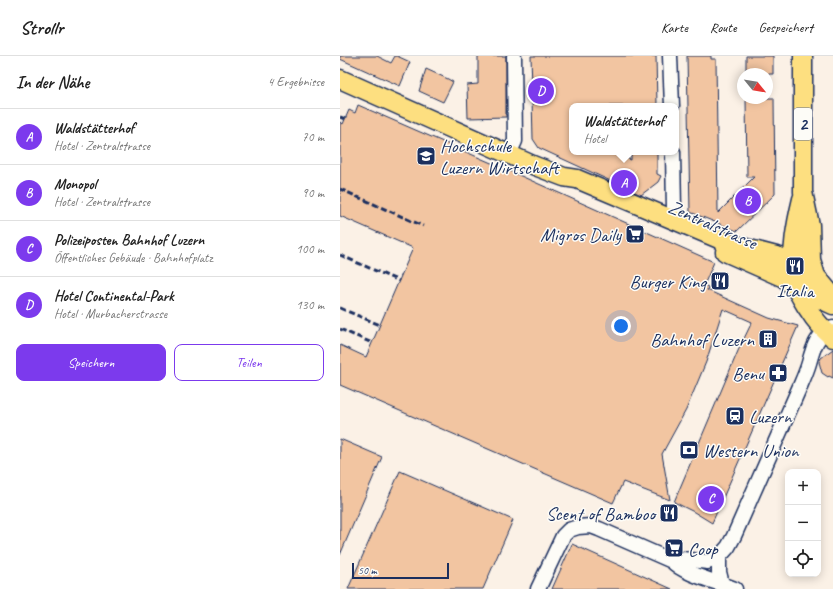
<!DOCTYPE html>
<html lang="de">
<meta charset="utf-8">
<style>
body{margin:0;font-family:Caveat,sans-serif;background:#f2f2f2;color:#222}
.controls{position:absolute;right:12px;bottom:12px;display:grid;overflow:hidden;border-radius:8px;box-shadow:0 2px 10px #0003}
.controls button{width:36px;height:36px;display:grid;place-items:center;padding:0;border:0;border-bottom:1px solid #e0e0e0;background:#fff;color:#222;font:20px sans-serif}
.compass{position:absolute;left:397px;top:12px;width:36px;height:36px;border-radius:50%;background:#fff;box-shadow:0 2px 10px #0003;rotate:120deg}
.scale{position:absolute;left:12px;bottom:10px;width:97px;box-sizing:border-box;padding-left:4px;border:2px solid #1b2f5e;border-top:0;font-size:11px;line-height:14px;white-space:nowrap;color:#1b2f5e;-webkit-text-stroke:3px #fdfcf7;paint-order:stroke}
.you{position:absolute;left:281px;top:270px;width:14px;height:14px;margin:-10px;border:3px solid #fff;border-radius:50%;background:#1a73e8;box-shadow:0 0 0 6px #1a73e833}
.badge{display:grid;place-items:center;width:26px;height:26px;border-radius:50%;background:#7c3aed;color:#fff;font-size:13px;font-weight:700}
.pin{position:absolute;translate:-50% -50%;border:2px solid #fff;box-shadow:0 1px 4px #0006}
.popup{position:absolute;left:229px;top:47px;width:110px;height:52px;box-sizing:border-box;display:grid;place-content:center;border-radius:8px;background:#fff;filter:drop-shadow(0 1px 3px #0005);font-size:13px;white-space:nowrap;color:#767676}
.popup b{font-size:15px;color:#222}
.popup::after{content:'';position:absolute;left:50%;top:100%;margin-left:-8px;border:8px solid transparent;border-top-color:#fff}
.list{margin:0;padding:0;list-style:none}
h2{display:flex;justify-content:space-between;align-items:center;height:52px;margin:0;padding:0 16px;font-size:17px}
h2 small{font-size:13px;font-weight:400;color:#767676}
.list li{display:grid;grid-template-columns:26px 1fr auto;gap:12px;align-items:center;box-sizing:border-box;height:56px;padding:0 16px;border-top:1px solid #e0e0e0}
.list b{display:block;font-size:15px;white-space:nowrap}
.list p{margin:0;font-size:13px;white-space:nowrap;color:#767676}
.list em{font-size:13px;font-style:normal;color:#767676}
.actions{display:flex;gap:8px;padding:12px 16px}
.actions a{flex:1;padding:9px 0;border:1px solid #7c3aed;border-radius:8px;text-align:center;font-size:14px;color:#7c3aed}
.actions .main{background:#7c3aed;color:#fff}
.icon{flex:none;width:22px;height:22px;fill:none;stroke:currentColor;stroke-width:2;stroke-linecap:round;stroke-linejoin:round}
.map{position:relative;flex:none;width:493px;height:533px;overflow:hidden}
header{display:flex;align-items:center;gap:24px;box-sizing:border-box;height:56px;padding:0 20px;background:#fff;border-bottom:1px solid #e0e0e0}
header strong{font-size:19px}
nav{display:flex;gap:22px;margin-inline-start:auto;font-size:14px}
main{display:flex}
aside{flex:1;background:#fff}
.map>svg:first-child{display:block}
.building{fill:#f2c5a1;stroke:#1b2f5e}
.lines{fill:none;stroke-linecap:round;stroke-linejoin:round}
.minor-casing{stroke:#1b2f5e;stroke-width:17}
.major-casing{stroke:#1b2f5e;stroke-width:21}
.minor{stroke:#fdfcf7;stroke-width:14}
.major{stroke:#fddf80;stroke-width:18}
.rail{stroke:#1b2f5e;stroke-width:3;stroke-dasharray:6 3;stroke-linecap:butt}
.labels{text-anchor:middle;stroke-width:3;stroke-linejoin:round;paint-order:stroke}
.shield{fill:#fdfcf7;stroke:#5f6c8c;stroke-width:1}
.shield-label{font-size:18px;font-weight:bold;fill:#1b2f5e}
.poi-label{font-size:19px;fill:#1b2f5e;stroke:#fdfcf7;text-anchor:end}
.street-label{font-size:19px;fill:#1b2f5e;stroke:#fdfcf7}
</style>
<header>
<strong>Strollr</strong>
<nav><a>Karte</a><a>Route</a><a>Gespeichert</a></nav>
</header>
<main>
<aside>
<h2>In der Nähe<small>4 Ergebnisse</small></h2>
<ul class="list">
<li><span class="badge">A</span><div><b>Waldstätterhof</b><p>Hotel · Zentralstrasse</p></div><em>70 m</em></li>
<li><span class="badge">B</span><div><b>Monopol</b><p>Hotel · Zentralstrasse</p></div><em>90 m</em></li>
<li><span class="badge">C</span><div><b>Polizeiposten Bahnhof Luzern</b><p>Öffentliches Gebäude · Bahnhofplatz</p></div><em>100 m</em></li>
<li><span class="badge">D</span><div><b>Hotel Continental-Park</b><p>Hotel · Murbacherstrasse</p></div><em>130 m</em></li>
</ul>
<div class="actions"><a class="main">Speichern</a><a>Teilen</a></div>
</aside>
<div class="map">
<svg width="493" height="533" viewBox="0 0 493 533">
<rect width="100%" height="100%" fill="#fbf1e6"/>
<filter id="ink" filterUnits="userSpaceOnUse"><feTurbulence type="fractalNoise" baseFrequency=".025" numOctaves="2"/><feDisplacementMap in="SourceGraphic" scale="8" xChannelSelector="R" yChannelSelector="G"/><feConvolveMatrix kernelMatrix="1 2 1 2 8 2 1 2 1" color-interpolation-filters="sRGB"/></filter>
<g filter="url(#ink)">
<path class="building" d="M 0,0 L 37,0 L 51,7 L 55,0 L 57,0 L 70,6 L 60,30 L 0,3 Z
M 138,0 L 166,0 L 166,61 L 128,62 L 127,29 L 138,28 Z
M 191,0 L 316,0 L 317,50 L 232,50 L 232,96 L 273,96 L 291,104 L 291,96 L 317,96 L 317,118 L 321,120 L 318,126 L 301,139 L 199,92 L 193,83 L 192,43 L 190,40 L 190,35 L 192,32 Z
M 347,0 L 371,0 L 371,3 L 376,3 L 378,157 L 414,121 L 407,121 L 406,42 L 434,42 L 435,138 L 397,175 L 350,156 Z
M 406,0 L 433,0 L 433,18 L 406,18 Z
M 86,13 L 108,23 L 113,26 L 103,46 L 79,35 Z
M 18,49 L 172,116 L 374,206 L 364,229 L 368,231 L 367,234 L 429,262 L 458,270 L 372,467 L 354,456 L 334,446 L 398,295 L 412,266 L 383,253 L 366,306 L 346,354 L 322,398 L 330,444 L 283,426 L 273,447 L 0,329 L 0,289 L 26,301 L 73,192 L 0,160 L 0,66 L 3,68 L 9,54 L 15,57 Z
M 493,293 L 493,322 L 489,320 L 488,321 L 482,317 L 479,306 L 481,302 Z
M 0,383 L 42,401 L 0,499 Z
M 60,415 L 173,464 L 143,533 L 8,533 Z
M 232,488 L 332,533 L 212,533 Z"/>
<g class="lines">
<defs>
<path id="minor" d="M 330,0 L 332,50
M 169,98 L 175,85 L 174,0
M 332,164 L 334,154 L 333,96
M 332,505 L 342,503 L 368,506 L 379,501
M 382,528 L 379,516 L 379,501 L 388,491 L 394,480 L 461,328 C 464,321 467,314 469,307 C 473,292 477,277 493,272
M 198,533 L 223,480 L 229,474 L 238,471 L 251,470 L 259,473 L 332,505 C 343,518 378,526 395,533"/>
<path id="major" d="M 463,0 L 463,136 L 470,169 L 471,204 L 476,220 L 491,238
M 0,23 L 195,110 L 224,121 L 237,123 L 386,186 L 402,191 L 440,201 L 458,216 L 468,231 L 478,242 L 493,249
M 385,196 L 444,222 C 460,234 459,241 470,256 C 476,266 484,274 493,282
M 454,220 C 451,194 456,168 462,143"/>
</defs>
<use href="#minor" class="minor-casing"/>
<use href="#major" class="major-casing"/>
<use href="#minor" class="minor"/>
<use href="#major" class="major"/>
<path class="rail" d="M 0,61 L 5,63
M 0,133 L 83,170
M 0,199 L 59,225
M 0,252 L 40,269
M 0,273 L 32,287"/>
</g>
</g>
<defs>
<symbol id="university-square" viewBox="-11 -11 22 22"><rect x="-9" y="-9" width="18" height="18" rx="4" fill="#1b2f5e" stroke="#fdfcf7"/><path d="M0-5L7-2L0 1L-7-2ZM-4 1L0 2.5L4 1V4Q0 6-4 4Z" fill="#fff"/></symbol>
<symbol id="supermarket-square" viewBox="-11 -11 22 22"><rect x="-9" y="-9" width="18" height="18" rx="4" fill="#1b2f5e" stroke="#fdfcf7"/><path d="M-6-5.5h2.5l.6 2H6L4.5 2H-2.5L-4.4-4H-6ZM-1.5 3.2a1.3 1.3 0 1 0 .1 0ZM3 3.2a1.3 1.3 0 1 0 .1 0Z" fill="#fff"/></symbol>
<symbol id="restaurant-square" viewBox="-11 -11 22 22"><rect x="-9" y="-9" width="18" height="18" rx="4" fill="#1b2f5e" stroke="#fdfcf7"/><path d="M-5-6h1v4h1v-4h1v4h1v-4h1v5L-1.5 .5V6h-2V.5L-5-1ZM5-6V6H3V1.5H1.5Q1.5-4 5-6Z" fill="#fff"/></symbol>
<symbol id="building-square" viewBox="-11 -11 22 22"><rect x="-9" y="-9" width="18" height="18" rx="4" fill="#1b2f5e" stroke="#fdfcf7"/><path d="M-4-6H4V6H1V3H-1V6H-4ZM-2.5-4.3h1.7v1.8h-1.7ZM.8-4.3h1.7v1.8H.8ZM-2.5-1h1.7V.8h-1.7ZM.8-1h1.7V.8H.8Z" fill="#fff"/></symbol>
<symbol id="pharmacy-square" viewBox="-11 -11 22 22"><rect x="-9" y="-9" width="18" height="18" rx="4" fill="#1b2f5e" stroke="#fdfcf7"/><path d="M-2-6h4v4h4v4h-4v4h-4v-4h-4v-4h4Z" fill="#fff"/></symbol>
<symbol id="station-square" viewBox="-11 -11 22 22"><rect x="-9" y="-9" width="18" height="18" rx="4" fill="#1b2f5e" stroke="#fdfcf7"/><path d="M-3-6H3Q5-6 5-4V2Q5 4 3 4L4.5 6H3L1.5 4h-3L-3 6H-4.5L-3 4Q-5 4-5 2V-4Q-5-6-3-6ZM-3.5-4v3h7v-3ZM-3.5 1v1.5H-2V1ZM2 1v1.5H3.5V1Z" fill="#fff"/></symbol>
<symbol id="bank-square" viewBox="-11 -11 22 22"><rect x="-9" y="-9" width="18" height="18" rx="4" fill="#1b2f5e" stroke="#fdfcf7"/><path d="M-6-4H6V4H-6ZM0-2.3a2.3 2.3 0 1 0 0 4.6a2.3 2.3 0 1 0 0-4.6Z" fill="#fff"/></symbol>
</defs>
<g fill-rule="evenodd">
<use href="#university-square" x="75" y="89" width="22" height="22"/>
<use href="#supermarket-square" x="284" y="167" width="22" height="22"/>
<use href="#restaurant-square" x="444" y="199" width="22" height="22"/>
<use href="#restaurant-square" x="369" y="214" width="22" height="22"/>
<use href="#building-square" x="417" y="272" width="22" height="22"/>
<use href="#pharmacy-square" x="427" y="306" width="22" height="22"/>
<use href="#station-square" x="384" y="349" width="22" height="22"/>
<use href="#bank-square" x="338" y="383" width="22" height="22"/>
<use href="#restaurant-square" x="318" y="446" width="22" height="22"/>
<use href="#supermarket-square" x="323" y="481" width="22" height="22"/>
</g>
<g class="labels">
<rect class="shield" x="454" y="52" width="18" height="32" rx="3"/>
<g class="shield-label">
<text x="463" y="74">2</text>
</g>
<g class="poi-label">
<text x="100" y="96" text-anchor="start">Hochschule<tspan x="100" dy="22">Luzern Wirtschaft</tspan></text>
<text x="281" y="185">Migros Daily</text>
<text x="366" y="232">Burger King</text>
<text x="455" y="241" text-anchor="middle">Italia</text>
<text x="414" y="290">Bahnhof Luzern</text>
<text x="424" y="324">Benu</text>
<text x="409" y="367" text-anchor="start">Luzern</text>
<text x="363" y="401" text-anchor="start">Western Union</text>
<text x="315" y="464">Scent of Bamboo</text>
<text x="348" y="499" text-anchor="start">Coop</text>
</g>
<g class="street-label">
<text transform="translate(373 168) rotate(24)" y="7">Zentralstrasse</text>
</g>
</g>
</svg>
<div class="controls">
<button>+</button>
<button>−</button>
<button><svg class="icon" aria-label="locate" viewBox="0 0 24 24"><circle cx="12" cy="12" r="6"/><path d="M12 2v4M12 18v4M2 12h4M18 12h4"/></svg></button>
</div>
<svg class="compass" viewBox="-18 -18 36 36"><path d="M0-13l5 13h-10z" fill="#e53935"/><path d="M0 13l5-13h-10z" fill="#767676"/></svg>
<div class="scale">50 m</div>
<div class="you"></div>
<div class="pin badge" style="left:284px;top:127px">A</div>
<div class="popup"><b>Waldstätterhof</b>Hotel</div>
<div class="pin badge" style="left:408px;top:145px">B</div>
<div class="pin badge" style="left:371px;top:443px">C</div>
<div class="pin badge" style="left:201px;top:35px">D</div>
</div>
</main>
